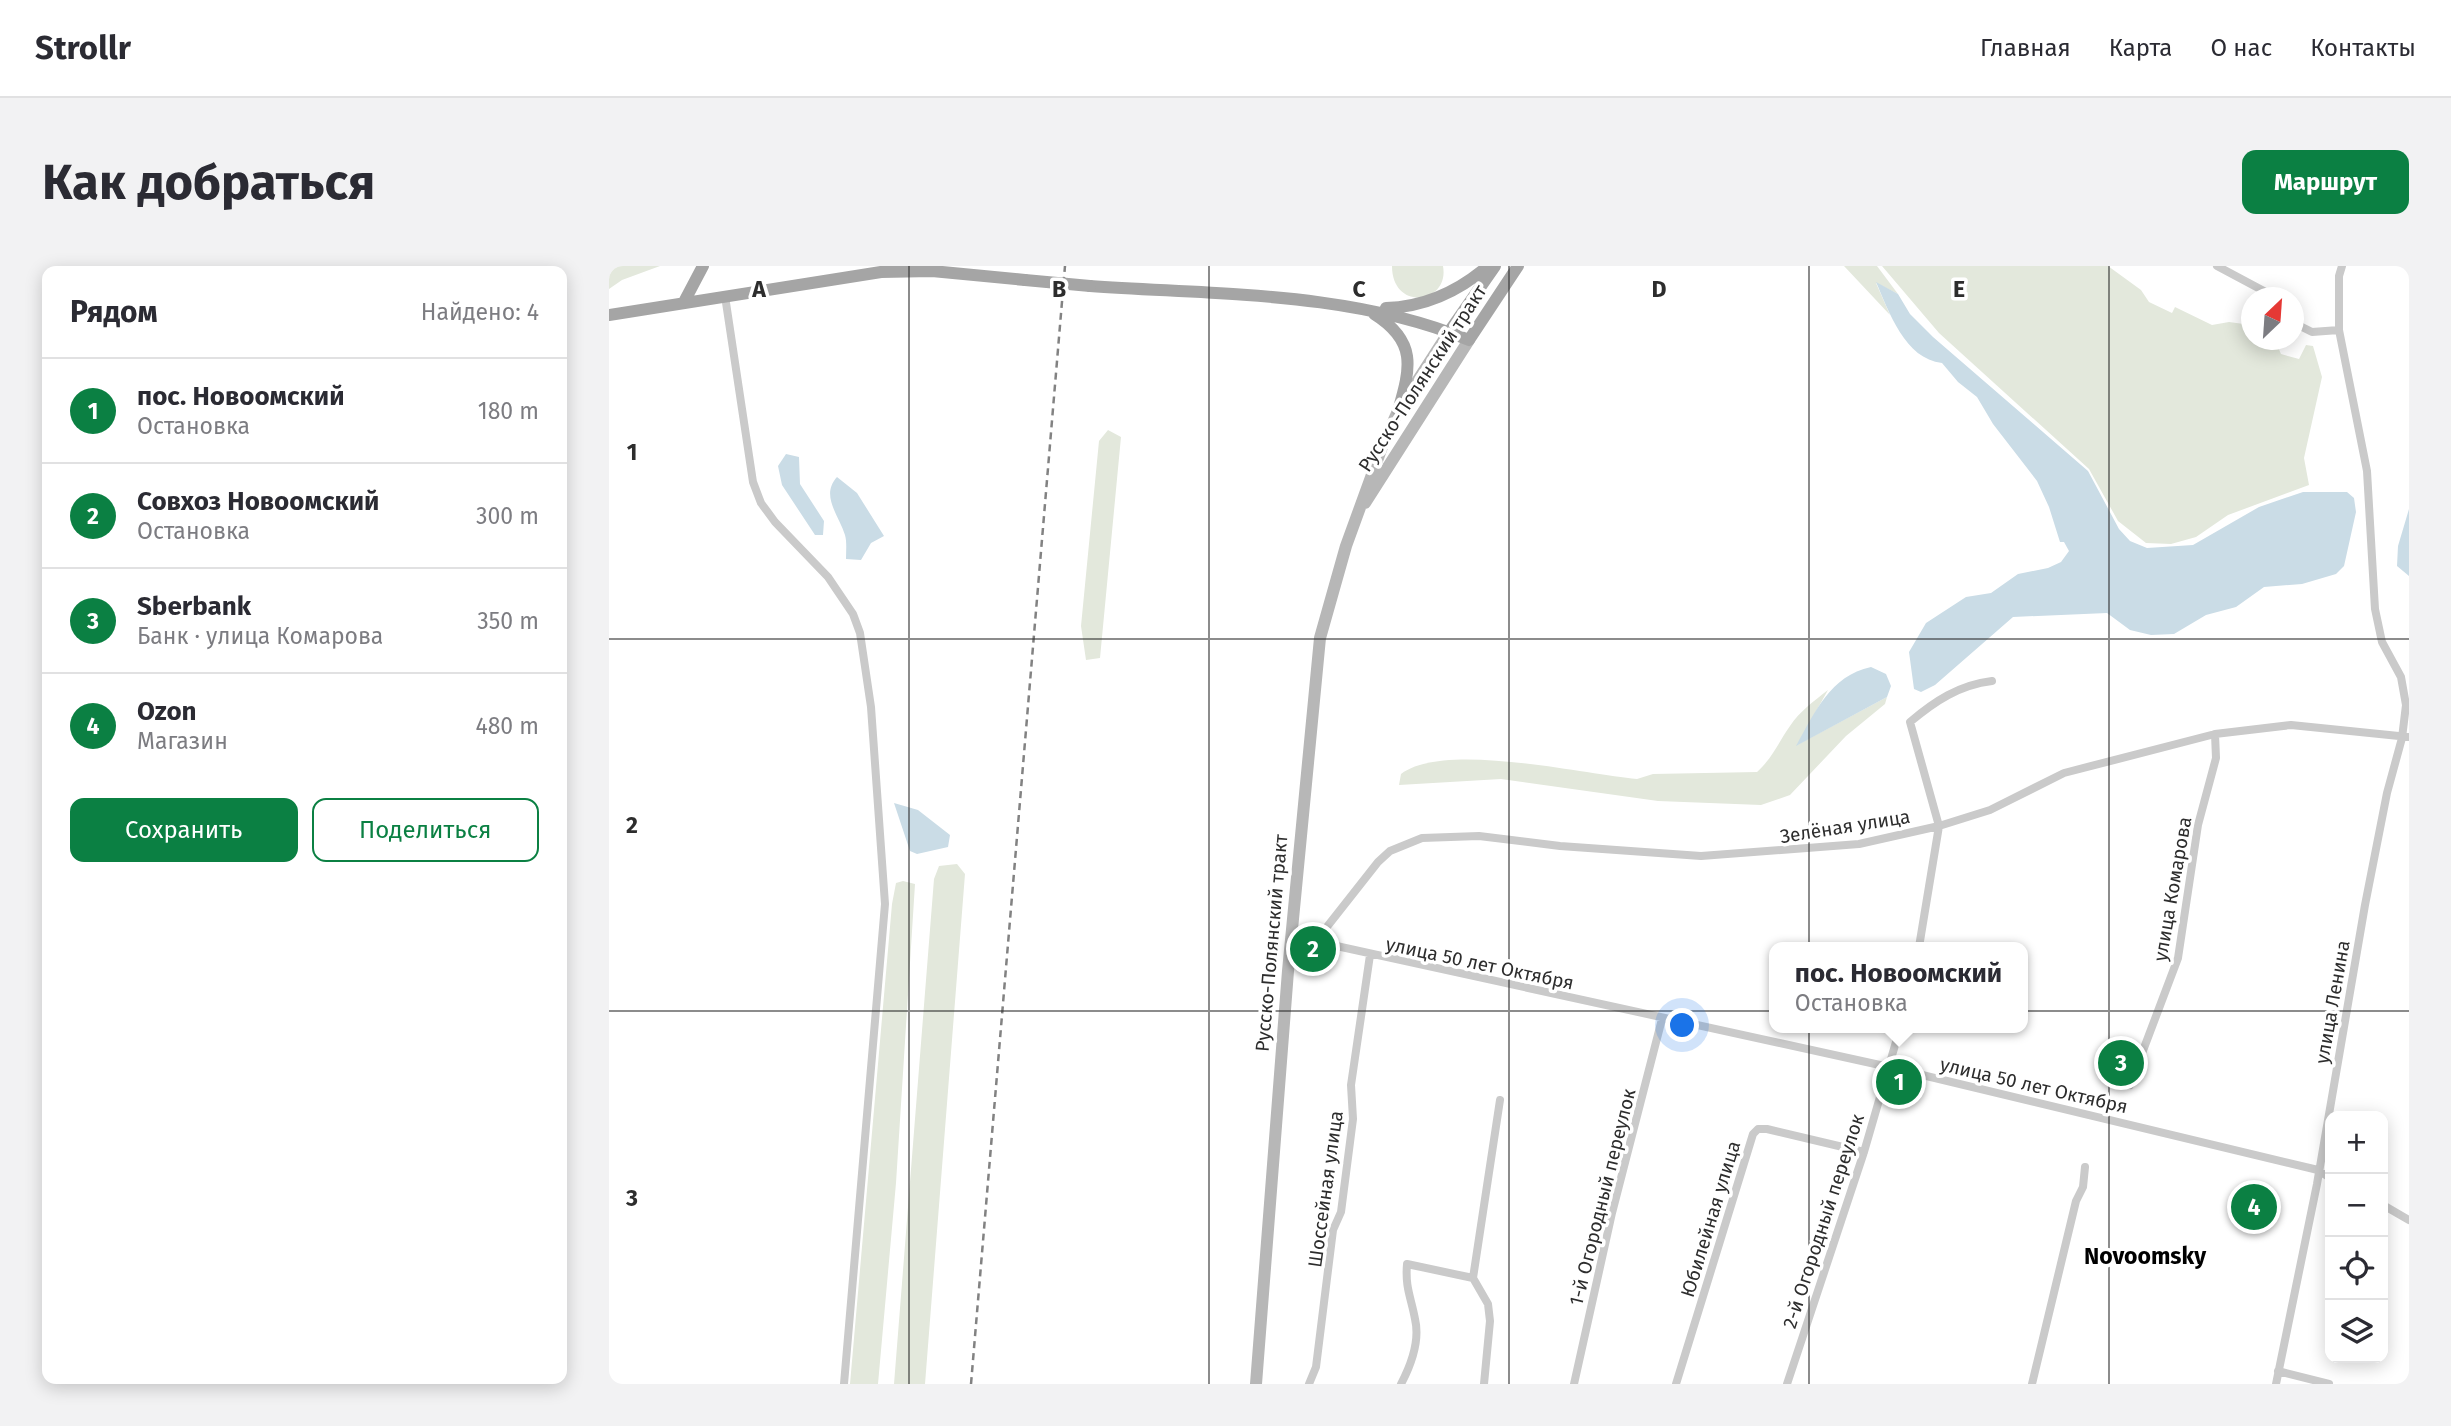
<!DOCTYPE html>
<html lang="ru">
<meta charset="utf-8">
<style>
body{margin:0;font-family:"Fira Sans",sans-serif;background:#f2f2f3;color:#2b2b33}
.controls{position:absolute;right:21px;bottom:21px;display:grid;overflow:hidden;border-radius:14px;box-shadow:0 4px 18px #0003}
.controls button{width:63px;height:63px;display:grid;place-items:center;padding:0;border:0;border-bottom:2px solid #e1e1e2;background:#fff;color:#2b2b33;font:35px sans-serif}
.compass{position:absolute;left:1632px;top:21px;width:63px;height:63px;border-radius:50%;background:#fff;box-shadow:0 4px 18px #0003;rotate:25deg}
.you{position:absolute;left:1074px;top:760px;width:24px;height:24px;margin:-18px;border:5px solid #fff;border-radius:50%;background:#1a73e8;box-shadow:0 0 0 10px #1a73e833}
.badge{display:grid;place-items:center;width:46px;height:46px;border-radius:50%;background:#0b8043;color:#fff;font-size:23px;font-weight:700}
.pin{position:absolute;translate:-50% -50%;border:4px solid #fff;box-shadow:0 2px 7px #0006}
.popup{position:absolute;left:1160px;top:676px;width:259px;height:91px;box-sizing:border-box;display:grid;place-content:center;border-radius:14px;background:#fff;filter:drop-shadow(0 2px 5px #0005);font-size:23px;white-space:nowrap;color:#7c7c81}
.popup b{font-size:26px;color:#2b2b33}
.popup::after{content:'';position:absolute;left:50%;top:100%;margin-left:-14px;border:14px solid transparent;border-top-color:#fff}
.list{margin:0;padding:0;list-style:none}
h2{display:flex;justify-content:space-between;align-items:center;height:91px;margin:0;padding:0 28px;font-size:30px}
h2 small{font-size:23px;font-weight:400;color:#7c7c81}
.list li{display:grid;grid-template-columns:46px 1fr auto;gap:21px;align-items:center;box-sizing:border-box;height:105px;padding:0 28px;border-top:2px solid #e1e1e2}
.list b{display:block;font-size:26px;white-space:nowrap}
.list p{margin:0;font-size:23px;white-space:nowrap;color:#7c7c81}
.list em{font-size:23px;font-style:normal;color:#7c7c81}
.actions{display:flex;gap:14px;padding:21px 28px}
.actions a{flex:1;padding:16px 0;border:2px solid #0b8043;border-radius:14px;text-align:center;font-size:24px;color:#0b8043}
.actions .main{background:#0b8043;color:#fff}
.icon{flex:none;width:38px;height:38px;fill:none;stroke:currentColor;stroke-width:2;stroke-linecap:round;stroke-linejoin:round}
.map{position:relative;flex:none;width:1800px;height:1118px;overflow:hidden;border-radius:14px}
header{display:flex;align-items:center;gap:42px;box-sizing:border-box;height:98px;padding:0 35px;background:#fff;border-bottom:2px solid #e1e1e2}
header strong{font-size:33px}
nav{display:flex;gap:38px;margin-inline-start:auto;font-size:24px}
.intro{display:flex;align-items:center;justify-content:space-between;box-sizing:border-box;height:168px;padding:0 42px}
h1{margin:0;font-size:49px}
.button{padding:18px 32px;border-radius:14px;background:#0b8043;color:#fff;font-size:24px;font-weight:700}
main{display:flex;gap:42px;padding:0 42px}
aside{flex:1;background:#fff;border-radius:14px;box-shadow:0 4px 18px #0003}
.map>svg:first-child{display:block}
.green{fill:#e3e8dc}
.water{fill:#cadce6}
.lines{fill:none;stroke-linecap:round;stroke-linejoin:round}
.street{stroke:#cacaca;stroke-width:8}
.secondary{stroke:#b7b7b7;stroke-width:12}
.primary{stroke:#a5a5a5;stroke-width:12}
.rail{stroke:#828282;stroke-width:2.5;stroke-dasharray:7 5;stroke-linecap:butt}
.primary-bridge{stroke:#a5a5a5;stroke-width:12}
.grid{fill:none;stroke:#2d2d2d;stroke-width:2;stroke-opacity:0.55}
.labels{text-anchor:middle;stroke-width:7;stroke-linejoin:round;paint-order:stroke}
.street-label{font-size:19px;fill:#2d2d2d;stroke:#fff}
.quarter-label{font-size:23px;font-weight:bold;fill:#000;stroke:#fff}
.grid-label{font-size:23px;text-anchor:middle;font-weight:bold;fill:#2d2d2d;stroke:#fff;stroke-width:7;stroke-linejoin:round;paint-order:stroke}
</style>
<header>
<strong>Strollr</strong>
<nav><a>Главная</a><a>Карта</a><a>О нас</a><a>Контакты</a></nav>
</header>
<div class="intro"><h1>Как добраться</h1><a class="button">Маршрут</a></div>
<main>
<aside>
<h2>Рядом<small>Найдено: 4</small></h2>
<ul class="list">
<li><span class="badge">1</span><div><b>пос. Новоомский</b><p>Остановка</p></div><em>180 m</em></li>
<li><span class="badge">2</span><div><b>Совхоз Новоомский</b><p>Остановка</p></div><em>300 m</em></li>
<li><span class="badge">3</span><div><b>Sberbank</b><p>Банк · улица Комарова</p></div><em>350 m</em></li>
<li><span class="badge">4</span><div><b>Ozon</b><p>Магазин</p></div><em>480 m</em></li>
</ul>
<div class="actions"><a class="main">Сохранить</a><a>Поделиться</a></div>
</aside>
<div class="map">
<svg width="1800" height="1118" viewBox="0 0 1800 1118">
<rect width="100%" height="100%" fill="#fff"/>
<path class="green" d="M 0,0 L 51,0 L 13,14 L 0,23 Z
M 834,0 C 841,38 783,46 783,0 Z
M 1235,0 L 1268,0 L 1289,28 L 1267,17 L 1281,49 Z
M 1273,0 L 1499,0 L 1532,24 L 1540,36 L 1563,47 L 1566,41 L 1603,59 L 1620,56 L 1642,59 L 1643,74 L 1666,74 L 1672,88 L 1690,93 L 1697,79 L 1704,80 L 1713,111 L 1695,192 L 1700,219 L 1619,249 L 1587,271 L 1562,278 L 1537,277 L 1509,255 L 1480,203 L 1330,67 Z
M 499,164 L 512,171 L 491,392 L 477,394 L 472,360 L 490,175 Z
M 1219,424 L 1188,479 L 1278,431 L 1276,438 L 1237,470 L 1181,529 L 1152,539 L 1049,535 L 892,513 L 790,519 L 792,508 C 835,475 972,508 1028,513 L 1044,508 L 1148,506 C 1165,490 1169,477 1181,460 C 1191,445 1205,435 1219,424 Z
M 348,598 L 356,608 L 316,1118 L 285,1118 L 325,613 L 330,600 Z
M 294,615 L 306,618 L 287,917 L 269,1118 L 241,1118 L 283,638 L 287,617 Z"/>
<path class="water" d="M 1267,16 L 1289,28 L 1301,48 L 1324,71 L 1479,205 L 1510,263 L 1521,275 L 1538,282 L 1584,279 L 1650,241 L 1694,226 L 1738,226 L 1745,232 L 1747,246 L 1735,300 L 1727,308 L 1693,318 L 1655,321 L 1627,341 L 1597,349 L 1565,368 L 1542,369 L 1521,364 L 1498,347 L 1404,351 L 1326,419 L 1312,426 L 1305,423 L 1300,386 L 1317,357 L 1357,331 L 1382,327 L 1409,308 L 1439,302 L 1452,296 L 1460,285 L 1455,276 L 1451,276 L 1440,241 L 1428,215 L 1384,158 L 1368,131 L 1349,116 L 1333,97 C 1296,93 1280,46 1267,16 Z
M 177,188 L 190,191 L 191,218 L 215,255 L 214,269 L 206,269 L 173,219 L 169,200 Z
M 228,211 L 248,227 L 275,270 L 262,277 L 252,294 L 237,293 C 237,285 238,276 236,269 C 230,249 211,230 228,211 Z
M 1800,243 L 1800,310 L 1788,300 L 1789,280 Z
M 1262,401 L 1277,408 L 1282,420 L 1278,431 L 1187,480 C 1206,446 1221,410 1262,401 Z
M 285,537 L 309,544 L 341,569 L 339,581 L 308,588 L 301,585 Z"/>
<g class="lines">
<path class="street" d="M 1608,0 L 1668,32
M 116,30 L 144,216 L 152,237 L 166,256 L 219,311 L 244,348 L 251,367 L 262,441 L 276,638 L 235,1118
M 1685,57 L 1703,66 L 1730,64
M 682,670 L 1280,801 L 1709,904 L 1721,912
M 706,676 L 769,596 L 781,585 L 813,572 L 870,570 L 951,580 L 1092,590 L 1250,578 L 1330,560 L 1381,544 L 1455,507 L 1606,468 L 1682,459 L 1800,471
M 1310,681 L 1330,560 L 1301,456 C 1326,435 1350,419 1383,415
M 1521,819 L 1569,692 L 1589,559 L 1607,492 L 1606,468
M 1774,939 L 1800,954
M 1669,1105 L 1720,1118
M 700,1118 L 707,1101 L 724,964 L 732,946 L 744,853 L 742,819 L 761,689
M 792,1118 C 802,1099 811,1074 806,1053 C 802,1031 796,1022 798,998 L 864,1012
M 875,1118 L 881,1055 L 879,1038 L 864,1012 L 891,834
M 965,1118 L 1003,947 L 1053,753
M 1067,1118 L 1144,868 L 1149,863 L 1158,863 L 1255,886
M 1178,1118 L 1255,886 L 1291,762
M 1423,1118 L 1467,935 L 1474,921 L 1476,901
M 1667,1118 L 1708,918 L 1756,639 L 1778,527 L 1793,472 L 1797,439 L 1792,411 L 1773,376 L 1766,343 L 1758,205 L 1730,64 L 1730,10 L 1733,0"/>
<path class="secondary" d="M 756,237 L 860,74
M 647,1118 L 679,705 L 711,372 L 737,280 L 773,181 L 789,145 L 840,66"/>
<path class="primary" d="M 481,20 C 607,29 741,25 860,74 L 909,0
M 75,36 L 94,0
M 777,42 C 816,41 850,25 879,0
M 765,48 C 808,75 802,101 789,145
M 0,49 L 272,6 L 323,5 L 416,14
M 840,66 L 886,0"/>
<path class="rail" d="M 362,1118 L 456,0"/>
<path class="primary-bridge" d="M 416,14 L 481,20"/>
</g>
<path class="grid" d="M 300,0 L 300,1118M 600,0 L 600,1118M 900,0 L 900,1118M 1200,0 L 1200,1118M 1500,0 L 1500,1118M 0,373 L 1800,373M 0,745 L 1800,745"/>
<g class="labels">
<g class="street-label">
<text transform="translate(813 112) rotate(-57)" y="7">Русско-Полянский тракт</text>
<text transform="translate(1236 560) rotate(-9)" y="7">Зелёная улица</text>
<text transform="translate(1563 623) rotate(-80)" y="7">улица Комарова</text>
<text transform="translate(662 677) rotate(-85)" y="7">Русско-Полянский тракт</text>
<text transform="translate(871 697) rotate(12)" y="7">улица 50 лет Октября</text>
<text transform="translate(1723 736) rotate(-80)" y="7">улица Ленина</text>
<text transform="translate(1425 819) rotate(13)" y="7">улица 50 лет Октября</text>
<text transform="translate(716 923) rotate(-82)" y="7">Шоссейная улица</text>
<text transform="translate(993 931) rotate(-76)" y="7">1-й Огородный переулок</text>
<text transform="translate(1101 953) rotate(-73)" y="7">Юбилейная улица</text>
<text transform="translate(1214 955) rotate(-72)" y="7">2-й Огородный переулок</text>
</g>
<g class="quarter-label">
<text x="1536" y="998">Novoomsky</text>
</g>
</g>
<g class="grid-label">
<text x="150" y="31">A</text>
<text x="450" y="31">B</text>
<text x="750" y="31">C</text>
<text x="1050" y="31">D</text>
<text x="1350" y="31">E</text>
<text x="23" y="194">1</text>
<text x="23" y="567">2</text>
<text x="23" y="940">3</text>
</g>
</svg>
<div class="controls">
<button>+</button>
<button>−</button>
<button><svg class="icon" aria-label="locate" viewBox="0 0 24 24"><circle cx="12" cy="12" r="6"/><path d="M12 2v4M12 18v4M2 12h4M18 12h4"/></svg></button>
<button><svg class="icon" aria-label="layers" viewBox="0 0 24 24"><path d="M12 4l9 5-9 5-9-5zM3 14l9 5 9-5"/></svg></button>
</div>
<svg class="compass" viewBox="-18 -18 36 36"><path d="M0-13l5 13h-10z" fill="#e53935"/><path d="M0 13l5-13h-10z" fill="#7c7c81"/></svg>
<div class="you"></div>
<div class="pin badge" style="left:1290px;top:816px">1</div>
<div class="popup"><b>пос. Новоомский</b>Остановка</div>
<div class="pin badge" style="left:704px;top:683px">2</div>
<div class="pin badge" style="left:1512px;top:797px">3</div>
<div class="pin badge" style="left:1645px;top:941px">4</div>
</div>
</main>
